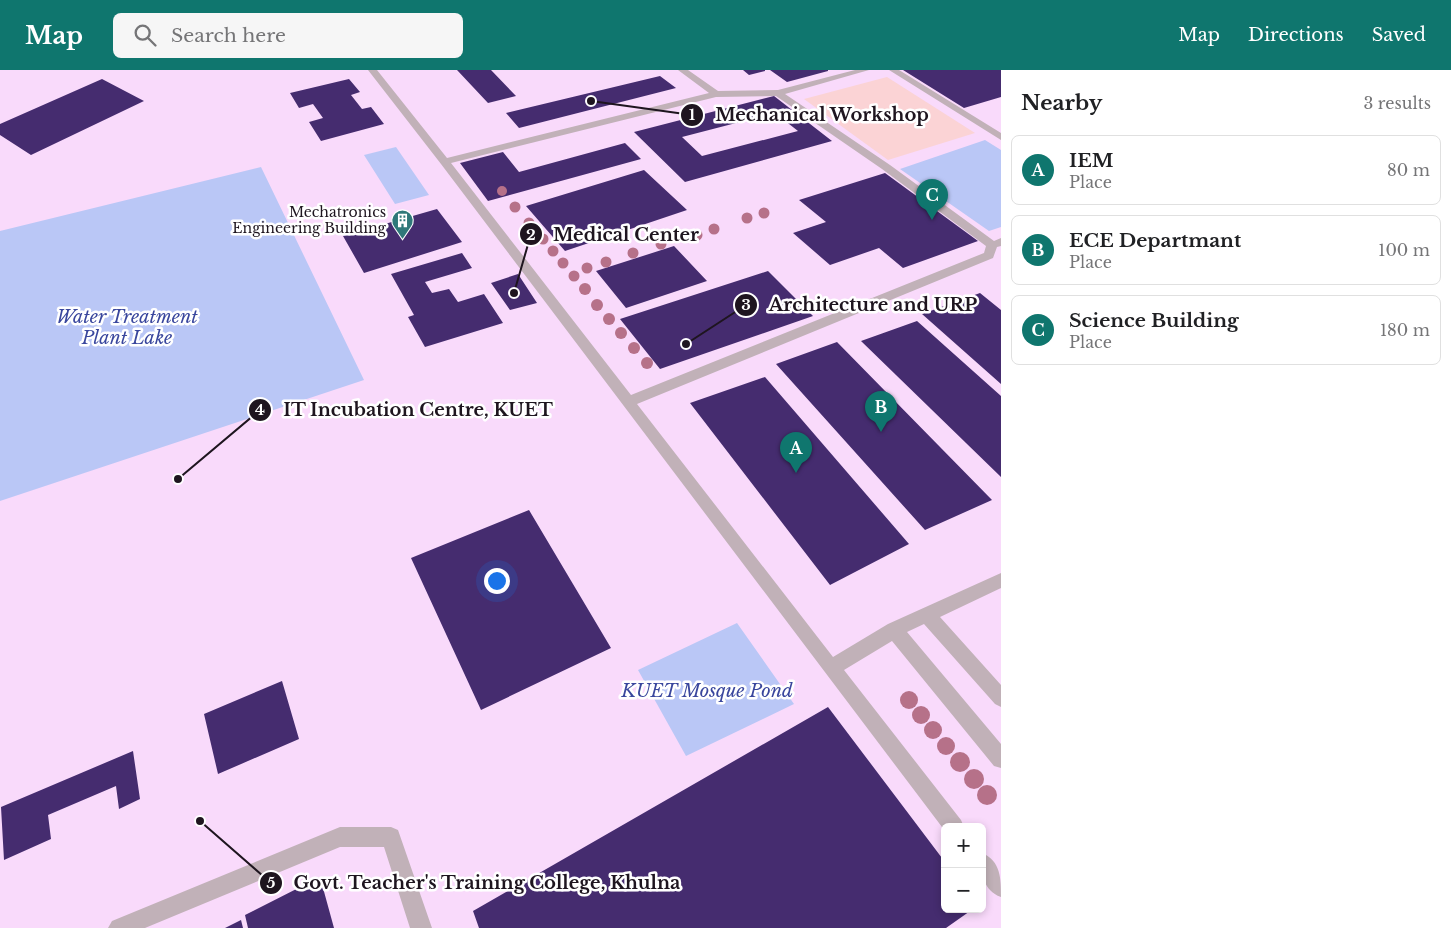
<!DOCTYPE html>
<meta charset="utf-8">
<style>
body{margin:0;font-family:"Libre Baskerville",serif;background:#f6f6f6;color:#202124}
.controls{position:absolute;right:15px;bottom:15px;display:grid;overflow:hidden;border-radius:8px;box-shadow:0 2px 8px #0003}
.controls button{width:45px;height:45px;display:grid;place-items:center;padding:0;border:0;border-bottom:1px solid #e0e0e0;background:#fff;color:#202124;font:25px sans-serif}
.you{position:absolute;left:496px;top:510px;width:18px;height:18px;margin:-12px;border:4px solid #fff;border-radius:50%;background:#1a73e8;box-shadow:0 0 0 8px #1a73e833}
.badge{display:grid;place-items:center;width:32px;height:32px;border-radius:50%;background:#0f766e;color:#fff;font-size:16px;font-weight:700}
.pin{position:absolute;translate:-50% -41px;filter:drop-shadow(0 1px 2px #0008)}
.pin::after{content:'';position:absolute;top:26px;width:18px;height:15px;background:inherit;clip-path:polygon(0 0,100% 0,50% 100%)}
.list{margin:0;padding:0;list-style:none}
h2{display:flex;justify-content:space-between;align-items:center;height:65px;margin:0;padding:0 20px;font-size:21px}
h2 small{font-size:16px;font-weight:400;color:#757577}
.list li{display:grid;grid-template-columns:32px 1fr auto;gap:15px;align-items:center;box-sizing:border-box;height:70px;margin:0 10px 10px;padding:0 10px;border:1px solid #e0e0e0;border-radius:8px}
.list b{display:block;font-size:19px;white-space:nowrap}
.list p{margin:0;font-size:16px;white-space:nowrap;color:#757577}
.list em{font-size:16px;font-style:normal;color:#757577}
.icon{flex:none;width:28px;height:28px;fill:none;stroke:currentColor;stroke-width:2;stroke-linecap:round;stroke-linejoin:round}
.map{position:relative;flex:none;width:1001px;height:858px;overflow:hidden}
header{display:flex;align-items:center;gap:30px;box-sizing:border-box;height:70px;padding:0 25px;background:#0f766e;color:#fff}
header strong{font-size:24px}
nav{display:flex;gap:28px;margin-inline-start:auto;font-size:18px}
.search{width:350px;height:45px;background:#f6f6f6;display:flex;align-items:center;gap:12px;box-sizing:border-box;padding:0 18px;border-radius:8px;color:#757577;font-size:19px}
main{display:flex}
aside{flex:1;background:#fff}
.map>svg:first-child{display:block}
.built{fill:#f9dafb;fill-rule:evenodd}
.green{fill:#fbd3d5}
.water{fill:#bac7f6}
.building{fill:#452c6f;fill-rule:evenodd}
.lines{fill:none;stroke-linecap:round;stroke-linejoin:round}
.service{fill:#c1b1b8;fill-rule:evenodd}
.tree{fill:#b67189}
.labels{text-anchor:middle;stroke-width:5;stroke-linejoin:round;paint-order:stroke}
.far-poi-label{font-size:14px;fill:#1e151f;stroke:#fff;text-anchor:end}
.water-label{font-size:18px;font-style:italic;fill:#39469d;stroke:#fff}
.leader{fill:none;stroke:#1e151f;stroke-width:2}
.callout-dot{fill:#1e151f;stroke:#fff;stroke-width:2}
.mark-label{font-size:15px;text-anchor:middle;font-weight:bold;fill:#fff}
.callout-label{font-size:18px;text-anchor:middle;font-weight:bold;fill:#1e151f;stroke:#fff;stroke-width:5;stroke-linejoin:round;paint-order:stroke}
</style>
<header>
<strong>Map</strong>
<div class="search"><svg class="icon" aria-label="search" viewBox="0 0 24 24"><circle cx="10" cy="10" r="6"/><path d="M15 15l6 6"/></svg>Search here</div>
<nav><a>Map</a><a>Directions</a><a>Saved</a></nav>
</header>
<main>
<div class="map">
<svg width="1001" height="858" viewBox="0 0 1001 858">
<rect width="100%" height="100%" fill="#fde9ff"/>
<path class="built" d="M 0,0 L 1001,0 L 1001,858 L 0,858 ZM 945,757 L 982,757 L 982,839 L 945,839 Z"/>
<path class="green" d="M 887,7 L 975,63 L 888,90 L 804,29 Z"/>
<path class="water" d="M 985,70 L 1001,80 L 1001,157 L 989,161 L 900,99 Z
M 396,77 L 429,125 L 395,134 L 364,85 Z
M 261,97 L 364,310 L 0,431 L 0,161 Z
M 737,553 L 794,634 L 686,686 L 638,600 Z"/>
<path class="building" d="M 457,0 L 491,0 L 516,26 L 488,33 Z
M 743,0 L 765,0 L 765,1 L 749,5 Z
M 770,0 L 828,0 L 828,1 L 787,12 Z
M 903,0 L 1001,0 L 1001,27 L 964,38 Z
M 660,6 L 676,18 L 519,58 L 506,43 Z
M 102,9 L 144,31 L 31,85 L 0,65 L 0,54 Z
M 349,9 L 360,22 L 351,25 L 362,39 L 371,37 L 384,54 L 321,71 L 309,52 L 323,48 L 313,34 L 299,38 L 290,23 Z
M 774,26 L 832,71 L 685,112 L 634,62 ZM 775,43 L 798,61 L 702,86 L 682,67 Z
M 625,73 L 641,89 L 488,131 L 460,93 L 503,82 L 519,102 Z
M 644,100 L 687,140 L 565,181 L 526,136 Z
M 885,103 L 978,171 L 903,198 L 879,178 L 830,195 L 793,163 L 826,152 L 799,130 Z
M 437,139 L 462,172 L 364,203 L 343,166 Z
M 674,176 L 707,211 L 626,238 L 596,201 Z
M 462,183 L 472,198 L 425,212 L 432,223 L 449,219 L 458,232 L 484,224 L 503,253 L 425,277 L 408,247 L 414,245 L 391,204 Z
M 768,201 L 813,246 L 660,299 L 620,249 Z
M 518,204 L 537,233 L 510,240 L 491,213 Z
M 980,223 L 1001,240 L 1001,314 L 922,244 Z
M 917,251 L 1001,326 L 1001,407 L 861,271 Z
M 837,272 L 992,430 L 925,460 L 776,294 Z
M 765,307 L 909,474 L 830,515 L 690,333 Z
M 529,440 L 611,578 L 481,640 L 411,488 Z
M 282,611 L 299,669 L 218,704 L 204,644 Z
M 828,637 L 945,792 L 945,839 L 973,839 L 946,858 L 479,858 L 473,841 Z
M 133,681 L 140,729 L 119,739 L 116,716 L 48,745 L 51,769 L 4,790 L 1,737 Z
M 320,807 L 334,858 L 248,858 L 245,845 Z
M 241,850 L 243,858 L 225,858 Z"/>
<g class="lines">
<path class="service" d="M 368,0 L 377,0 L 447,88 L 709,23 L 678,0 L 688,0 L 718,21 L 778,20 L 855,0 L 869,0 L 785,24 L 890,95 L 994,171 L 1001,168 L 1001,176 L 997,177 L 993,188 L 637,334 L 833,587 L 888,554 L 1001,503 L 1001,518 L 940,547 L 1001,615 L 1001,637 L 995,634 L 924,554 L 907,562 L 1001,674 L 1001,698 L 994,696 L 892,571 L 844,600 L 961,750 L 964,757 L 945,757 L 945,761 L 441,94 ZM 776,26 L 882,99 L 986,176 L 984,183 L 631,325 L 451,93 L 716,27 Z
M 889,0 L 899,0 L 1001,63 L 1001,70 Z
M 340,757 L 391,757 L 398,760 L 432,858 L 410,858 L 384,777 L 340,777 L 145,858 L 108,858 L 112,851 Z
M 982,783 C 1001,791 1001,809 1001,827 C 981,819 982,802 982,783 Z"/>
</g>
<g class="tree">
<circle cx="502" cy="121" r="5"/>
<circle cx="515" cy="137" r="5.5"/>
<circle cx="764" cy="143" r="5.5"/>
<circle cx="747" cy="148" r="5.5"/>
<circle cx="529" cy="153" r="5.5"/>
<circle cx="714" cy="159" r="5.5"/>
<circle cx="697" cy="165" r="5.5"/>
<circle cx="543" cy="169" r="5.5"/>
<circle cx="661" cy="174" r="5.5"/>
<circle cx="553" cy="181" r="5.5"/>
<circle cx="633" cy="183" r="5.5"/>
<circle cx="606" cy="192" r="5.5"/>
<circle cx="563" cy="193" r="5.5"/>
<circle cx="587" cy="198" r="5.5"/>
<circle cx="574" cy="206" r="5.5"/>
<circle cx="585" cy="219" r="6"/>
<circle cx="597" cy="235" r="6"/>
<circle cx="609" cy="249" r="6"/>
<circle cx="621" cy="263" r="6"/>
<circle cx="634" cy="278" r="6"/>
<circle cx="647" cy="293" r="6"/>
<circle cx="909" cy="630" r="9"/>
<circle cx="921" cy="645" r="9"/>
<circle cx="933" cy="660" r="9"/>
<circle cx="946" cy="676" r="9"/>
<circle cx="960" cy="692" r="10"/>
<circle cx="974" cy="709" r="10"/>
<circle cx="987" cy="725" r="10"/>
</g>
<defs>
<symbol id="building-pin" viewBox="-11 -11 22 30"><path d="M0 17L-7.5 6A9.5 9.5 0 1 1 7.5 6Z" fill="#2f7879" stroke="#fff"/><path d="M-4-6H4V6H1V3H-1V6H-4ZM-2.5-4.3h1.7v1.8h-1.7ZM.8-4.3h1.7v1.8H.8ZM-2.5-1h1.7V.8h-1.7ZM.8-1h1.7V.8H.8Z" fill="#fff"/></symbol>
</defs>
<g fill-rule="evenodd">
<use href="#building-pin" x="390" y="138" width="25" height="34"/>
</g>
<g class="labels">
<g class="far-poi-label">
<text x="386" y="147">Mechatronics<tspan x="386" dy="16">Engineering Building</tspan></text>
</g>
<g class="water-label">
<text x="127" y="253">Water Treatment<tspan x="127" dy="21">Plant Lake</tspan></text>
<text x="707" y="627">KUET Mosque Pond</text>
</g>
</g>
<path class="leader" d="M591 31L692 45M514 223L531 164M686 274L746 235M178 409L260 340M200 751L271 813"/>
<g class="callout-dot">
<circle cx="591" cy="31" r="5"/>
<circle cx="514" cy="223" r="5"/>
<circle cx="686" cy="274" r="5"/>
<circle cx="178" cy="409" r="5"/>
<circle cx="200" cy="751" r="5"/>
<circle cx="692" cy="45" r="12"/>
<circle cx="531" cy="164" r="12"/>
<circle cx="746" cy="235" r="12"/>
<circle cx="260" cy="340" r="12"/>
<circle cx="271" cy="813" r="12"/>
</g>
<g class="mark-label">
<text x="692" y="50">1</text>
<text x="531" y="170">2</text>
<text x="746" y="240">3</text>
<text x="260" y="345">4</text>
<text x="271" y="818">5</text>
</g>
<g class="callout-label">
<text x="822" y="51">Mechanical Workshop</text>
<text x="626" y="171">Medical Center</text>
<text x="873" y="241">Architecture and URP</text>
<text x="418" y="346">IT Incubation Centre, KUET</text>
<text x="487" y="819">Govt. Teacher's Training College, Khulna</text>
</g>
</svg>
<div class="controls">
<button>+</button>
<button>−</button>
</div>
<div class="you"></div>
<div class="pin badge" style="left:796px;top:403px">A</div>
<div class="pin badge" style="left:881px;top:362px">B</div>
<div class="pin badge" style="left:932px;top:150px">C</div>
</div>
<aside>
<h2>Nearby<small>3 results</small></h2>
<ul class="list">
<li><span class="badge">A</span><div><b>IEM</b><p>Place</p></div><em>80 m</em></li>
<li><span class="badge">B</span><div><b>ECE Departmant</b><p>Place</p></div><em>100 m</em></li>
<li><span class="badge">C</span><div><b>Science Building</b><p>Place</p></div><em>180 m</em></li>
</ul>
</aside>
</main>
